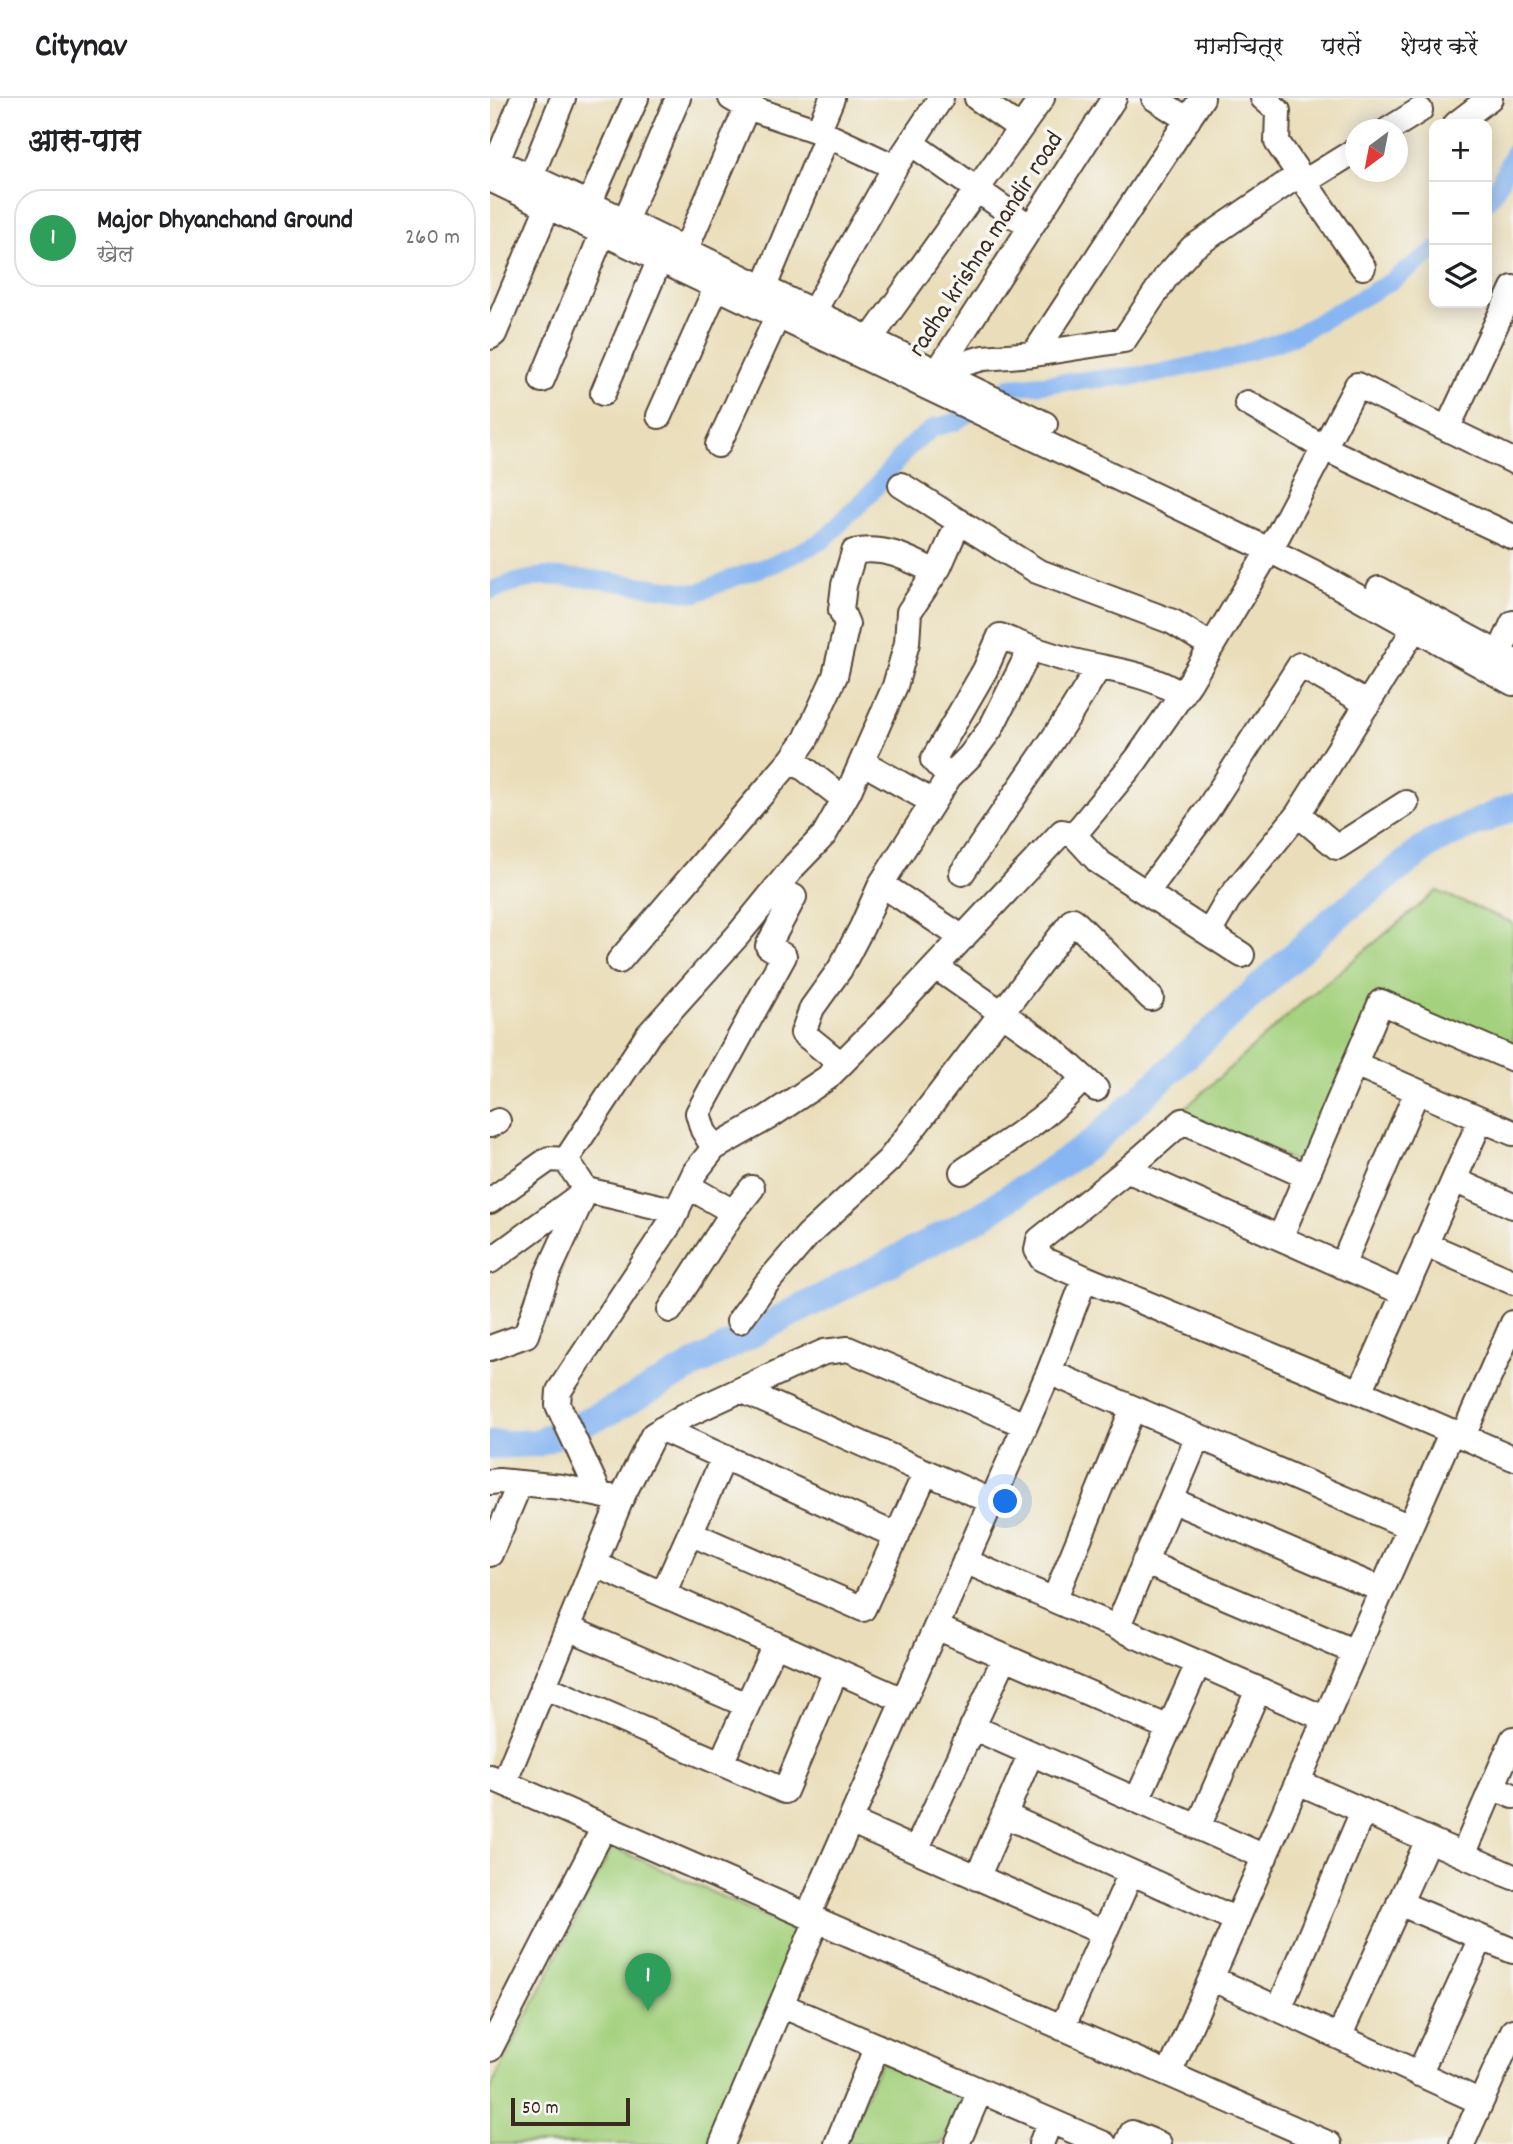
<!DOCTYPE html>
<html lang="hi">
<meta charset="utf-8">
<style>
body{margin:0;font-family:Dekko,"Playpen Sans Deva",sans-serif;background:#f2f2f2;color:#202124}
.controls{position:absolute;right:21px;top:21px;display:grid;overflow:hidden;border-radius:14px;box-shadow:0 4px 18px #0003}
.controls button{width:63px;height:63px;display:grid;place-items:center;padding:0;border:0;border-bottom:2px solid #e0e0e0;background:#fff;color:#202124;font:35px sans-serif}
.compass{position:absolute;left:855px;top:21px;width:63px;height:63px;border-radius:50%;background:#fff;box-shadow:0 4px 18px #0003;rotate:212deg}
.scale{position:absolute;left:21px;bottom:18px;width:119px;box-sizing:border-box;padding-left:7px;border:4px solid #3b2a1e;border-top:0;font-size:19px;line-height:24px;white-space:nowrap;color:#3b2a1e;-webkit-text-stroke:5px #f6f6f2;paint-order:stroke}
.you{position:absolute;left:516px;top:1404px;width:24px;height:24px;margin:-18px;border:5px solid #fff;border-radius:50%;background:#1a73e8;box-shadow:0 0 0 10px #1a73e833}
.badge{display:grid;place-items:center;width:46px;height:46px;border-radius:50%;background:#0f766e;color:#fff;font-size:23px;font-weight:700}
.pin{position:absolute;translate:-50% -58px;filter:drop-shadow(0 2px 4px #0008)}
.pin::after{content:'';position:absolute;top:37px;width:24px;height:21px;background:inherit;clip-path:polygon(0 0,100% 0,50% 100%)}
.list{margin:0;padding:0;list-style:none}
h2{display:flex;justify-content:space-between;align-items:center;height:91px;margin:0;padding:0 28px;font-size:30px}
h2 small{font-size:23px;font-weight:400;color:#757577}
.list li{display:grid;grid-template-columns:46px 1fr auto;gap:21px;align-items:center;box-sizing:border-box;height:98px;margin:0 14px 14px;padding:0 14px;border:2px solid #e0e0e0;border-radius:28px}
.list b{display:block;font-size:26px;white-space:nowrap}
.list p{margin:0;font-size:23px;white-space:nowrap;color:#757577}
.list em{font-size:23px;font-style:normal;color:#757577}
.icon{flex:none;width:38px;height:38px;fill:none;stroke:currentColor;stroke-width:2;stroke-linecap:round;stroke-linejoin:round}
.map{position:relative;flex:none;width:1023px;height:2046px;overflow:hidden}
header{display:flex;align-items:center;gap:42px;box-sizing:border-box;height:98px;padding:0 35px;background:#fff;border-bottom:2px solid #e0e0e0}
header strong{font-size:33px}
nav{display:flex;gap:38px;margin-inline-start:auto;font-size:24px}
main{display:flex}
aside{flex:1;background:#fff}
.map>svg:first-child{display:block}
.green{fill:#a4d17e;stroke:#707e4e;stroke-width:2}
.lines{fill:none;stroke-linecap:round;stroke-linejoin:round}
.canal{stroke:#87b6f2;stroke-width:18}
.river{stroke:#87b6f2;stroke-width:28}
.minor-casing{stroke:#554535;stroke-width:28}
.minor{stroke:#fff;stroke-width:24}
.labels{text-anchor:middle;stroke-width:7;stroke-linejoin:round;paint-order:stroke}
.street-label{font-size:26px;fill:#3b2a1e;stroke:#f6f6f2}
</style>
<header>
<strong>Citynav</strong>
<nav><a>मानचित्र</a><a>परतें</a><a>शेयर करें</a></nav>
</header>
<main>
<aside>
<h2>आस-पास<small></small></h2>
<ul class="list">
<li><span class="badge" style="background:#2e9e5b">1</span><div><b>Major Dhyanchand Ground</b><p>खेल</p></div><em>260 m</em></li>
</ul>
</aside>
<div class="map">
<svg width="1023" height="2046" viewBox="0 0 1023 2046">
<rect width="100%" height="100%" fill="#f6f6f2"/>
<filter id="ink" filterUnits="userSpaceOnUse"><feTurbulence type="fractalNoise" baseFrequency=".0143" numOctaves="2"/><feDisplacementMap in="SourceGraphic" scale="14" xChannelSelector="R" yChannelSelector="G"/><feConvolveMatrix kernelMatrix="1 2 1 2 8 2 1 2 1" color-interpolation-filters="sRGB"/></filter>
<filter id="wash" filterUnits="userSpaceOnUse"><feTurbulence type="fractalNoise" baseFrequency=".00686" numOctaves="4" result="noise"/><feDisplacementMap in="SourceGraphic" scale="28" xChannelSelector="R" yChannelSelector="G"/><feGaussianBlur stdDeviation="1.57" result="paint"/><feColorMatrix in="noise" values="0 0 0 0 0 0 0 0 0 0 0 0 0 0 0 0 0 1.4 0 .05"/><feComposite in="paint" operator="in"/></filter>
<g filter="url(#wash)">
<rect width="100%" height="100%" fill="#eadeba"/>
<path class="green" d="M 947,793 L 1023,825 L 1023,954 L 887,895 L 812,1066 L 692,1013 L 814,903 Z
M 122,1749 L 310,1834 L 218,2046 L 0,2046 L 0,1992 Z
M 390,1964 L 472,1999 L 452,2046 L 355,2046 Z"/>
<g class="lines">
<path class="canal" d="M 997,103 L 1004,95 L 1023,55
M 0,493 L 22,485 L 53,478 L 103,481 L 207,495 L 240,481 L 286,465 L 332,443 L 379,397 L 418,350 L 443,330 L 465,324 L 519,289 L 664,276 L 743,259 L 802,239 L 900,184 L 944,153"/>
<path class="river" d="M 0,1347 L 47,1345 L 120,1313 L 276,1228 L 491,1118 L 601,1046 L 842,822 L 944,743 L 1023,709"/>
</g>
</g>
<g filter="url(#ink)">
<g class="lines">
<defs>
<path id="minor" d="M 241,0 L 257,9 L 328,33 L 405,69
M 487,0 L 530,30
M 664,0 L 698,22
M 773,0 L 788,13 L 787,44 L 873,169
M 966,26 L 1000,0
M 898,32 L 930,12
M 328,33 L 342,0
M 421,45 L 540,129
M 0,60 L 117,114 L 555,326
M 7,63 L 33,0
M 0,81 L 779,452 L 823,474 L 1023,585
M 816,83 L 866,52
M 35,93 L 73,0
M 99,106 L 146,0
M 135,123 L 188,0
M 189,167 L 261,0
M 274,189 L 337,38
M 324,213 L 405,69 L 451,0
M 0,239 L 4,236 L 58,108
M 381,240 L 552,0
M 544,256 L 712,0
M 447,273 L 493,260 L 544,256 L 634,242 L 676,179 L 702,150 L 810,76
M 444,279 L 624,0
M 52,282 L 113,134
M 113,295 L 170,161
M 757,305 L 834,350 L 1023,439
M 169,318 L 227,188
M 957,331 L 1023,190
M 228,347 L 288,217
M 411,387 L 547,473 L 683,524 L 722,548
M 889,491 L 1023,563
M 1003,569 L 1023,525
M 302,661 L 354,701
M 372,664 L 443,704
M 459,679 L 443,662 L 495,572 L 510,538 C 534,548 558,557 583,563 C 623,573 656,574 692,597
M 808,716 L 847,749 L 916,705
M 584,737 L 609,764 L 752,857
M 472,775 L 580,616 L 609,569
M 391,786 L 473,840
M 657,794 L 716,714 L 810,567 L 878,606
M 719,835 L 738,802 L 808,716 L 925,530
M 129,863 L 302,661 L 316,641 L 345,578 L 357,526 L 351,512 L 354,487 L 364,454 C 394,447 419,461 445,474
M 446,869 L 560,949 L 606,991
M 351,966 L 313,935 L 322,910 L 350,871 L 372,829 L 391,786 L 459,679 L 480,658 L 501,630 L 541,550
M 865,966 L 1023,1035
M 0,1027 L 8,1023
M 224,1050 L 213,1032 L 208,1015 L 294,858 L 278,848 L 304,799 L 286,790
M 637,1072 L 914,1195
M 472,1074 C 514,1045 560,1020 593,980
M 816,1078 L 693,1023 L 637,1072 L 549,1142 L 547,1152 L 552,1161 L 595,1180 L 870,1294 L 1023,1360
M 964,1082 L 1023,1108
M 198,1088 L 243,1114
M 0,1103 L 59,1061 L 76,1062
M 187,1113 L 96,1092 L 76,1062 L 158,937 L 248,837 L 305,767 L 334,737 L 359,693 L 405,588 L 417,545 L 419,514 L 449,469 L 469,423
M 790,1140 L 891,904 L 1023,961
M 935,1146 L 1023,1184
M 0,1163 L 93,1095
M 852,1168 L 927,993
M 180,1212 L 243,1114 L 262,1090
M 249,1223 L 276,1186 L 318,1137 L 399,1062 L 583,822 L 661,900
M 0,1250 L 36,1237 L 57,1177 L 96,1092
M 559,1274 L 920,1429
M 251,1292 L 501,1403
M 870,1294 L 991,1021
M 172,1331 L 407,1438
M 973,1338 L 1023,1225
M 0,1384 L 9,1383 L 72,1389 L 120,1399
M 110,1397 L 68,1307 L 69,1293 L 181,1124 L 205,1074 L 224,1050 L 277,1020 L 337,980 L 398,919 L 572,734 L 584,737 L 646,662 L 699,586 L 787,439 L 867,287 L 1023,363
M 681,1402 L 892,1492
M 200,1435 L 373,1511 L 436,1374
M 0,1456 L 30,1385
M 475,1463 L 836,1621
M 654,1464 L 865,1554
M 104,1466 L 413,1602
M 173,1496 L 234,1359
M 564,1502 L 643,1310
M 446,1529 L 679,1630
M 78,1530 L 257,1607
M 627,1530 L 708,1338
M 53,1588 L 295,1693 L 346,1573
M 482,1629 L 775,1759
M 231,1665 L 285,1546
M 0,1679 L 839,2046
M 808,1684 L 1023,1779
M 14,1685 L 131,1401 L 163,1337 L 194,1318 L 300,1269 L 334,1254 L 358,1251 L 535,1327
M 1002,1689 L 1023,1698
M 647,1702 L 708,1566
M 514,1717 L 747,1822
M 360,1723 L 614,1835
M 708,1729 L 768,1592
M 426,1752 L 515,1559
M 973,1757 L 1023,1641
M 487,1780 L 541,1655
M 909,1805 L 1023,1853
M 318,1818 L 559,1274 L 595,1180
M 721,1880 L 991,2004
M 291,1907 L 614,2046
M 789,1911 L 873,1713
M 572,1930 L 641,1775
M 849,1939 L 938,1742
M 0,1951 L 114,1729
M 679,1976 L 962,1333
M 929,1976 L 991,1840
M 232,2046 L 327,1822
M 347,2046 L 387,1948
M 467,2046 L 490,1993
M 551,2046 L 560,2023
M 637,2046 L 642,2035 L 669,2046
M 972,2046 L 1023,1933"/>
</defs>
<use href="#minor" class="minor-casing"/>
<use href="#minor" class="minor"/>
</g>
</g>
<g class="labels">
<g class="street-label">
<text transform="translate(494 145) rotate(-57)" y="9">radha krishna mandir road</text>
</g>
</g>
</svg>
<div class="controls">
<button>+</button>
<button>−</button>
<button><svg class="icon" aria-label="layers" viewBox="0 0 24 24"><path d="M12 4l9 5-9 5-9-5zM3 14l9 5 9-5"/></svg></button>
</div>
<svg class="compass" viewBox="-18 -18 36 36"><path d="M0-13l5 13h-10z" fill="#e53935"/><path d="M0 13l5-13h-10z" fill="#757577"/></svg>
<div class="scale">50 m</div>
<div class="you"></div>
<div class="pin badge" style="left:158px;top:1913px;background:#2e9e5b">1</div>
</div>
</main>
